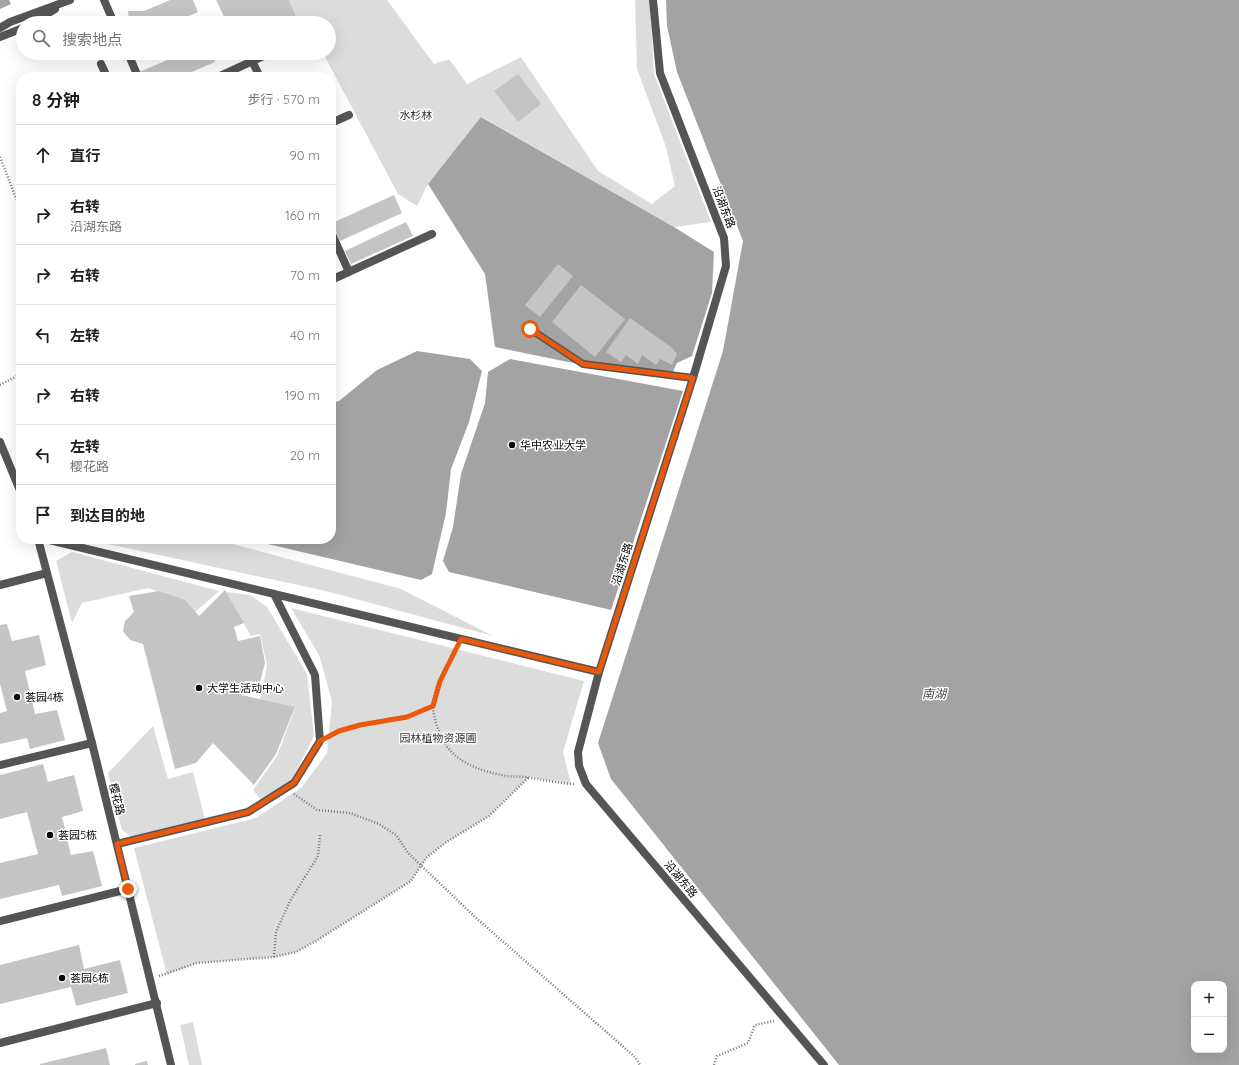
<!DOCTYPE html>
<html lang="zh">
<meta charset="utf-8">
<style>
body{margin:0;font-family:Quicksand,"Noto Sans SC",sans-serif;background:#f2f2f2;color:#202124}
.controls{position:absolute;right:12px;bottom:12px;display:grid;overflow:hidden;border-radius:8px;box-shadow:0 4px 16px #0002}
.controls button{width:36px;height:36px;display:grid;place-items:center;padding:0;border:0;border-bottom:1px solid #e0e0e0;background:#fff;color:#202124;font:20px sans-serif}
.stop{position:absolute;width:12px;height:12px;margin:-9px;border:3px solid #ea580c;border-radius:50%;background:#fff}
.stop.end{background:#ea580c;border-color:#fff;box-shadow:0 1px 4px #0008}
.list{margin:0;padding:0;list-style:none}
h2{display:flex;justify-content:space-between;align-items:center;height:52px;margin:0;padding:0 16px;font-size:17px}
h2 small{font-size:13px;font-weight:400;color:#757577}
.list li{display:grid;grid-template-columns:26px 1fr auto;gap:12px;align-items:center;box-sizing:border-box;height:60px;padding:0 16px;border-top:1px solid #e0e0e0}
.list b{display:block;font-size:15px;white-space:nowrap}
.list p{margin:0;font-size:13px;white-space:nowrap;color:#757577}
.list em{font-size:13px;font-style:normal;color:#757577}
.icon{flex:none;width:22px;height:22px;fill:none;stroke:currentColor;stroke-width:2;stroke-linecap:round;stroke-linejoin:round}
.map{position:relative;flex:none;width:1239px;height:1065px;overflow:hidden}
.search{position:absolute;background:#fff;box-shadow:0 4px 16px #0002;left:16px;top:16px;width:320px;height:44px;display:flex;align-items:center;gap:10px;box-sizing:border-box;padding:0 14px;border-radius:22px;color:#757577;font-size:15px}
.panel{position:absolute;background:#fff;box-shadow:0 4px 16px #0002;left:16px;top:72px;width:320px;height:472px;border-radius:16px}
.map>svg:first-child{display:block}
.green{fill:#dcdcdc}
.water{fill:#a3a3a3;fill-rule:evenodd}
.building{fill:#c4c4c4}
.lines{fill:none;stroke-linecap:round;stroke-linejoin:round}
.path{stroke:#777;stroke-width:2.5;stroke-dasharray:1 2;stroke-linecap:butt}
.service{stroke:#555;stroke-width:8}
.minor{stroke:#555;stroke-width:8}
.tertiary{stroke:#555;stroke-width:8}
.route{stroke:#ea580c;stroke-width:5}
.poi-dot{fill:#000;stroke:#fff;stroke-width:1.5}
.labels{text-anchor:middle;stroke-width:3;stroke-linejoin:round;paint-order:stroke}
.park-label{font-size:11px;fill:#333;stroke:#fff}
.street-label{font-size:11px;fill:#000;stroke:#fff}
.poi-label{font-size:11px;fill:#000;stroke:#fff;text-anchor:start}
.water-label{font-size:12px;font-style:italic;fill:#444;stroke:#fff}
</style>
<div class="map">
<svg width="1239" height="1065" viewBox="0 0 1239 1065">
<rect width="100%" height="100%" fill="#fff"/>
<path class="green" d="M 289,0 L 387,0 L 434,64 L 449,59 L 467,84 L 521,57 L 598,171 L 652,204 L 675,186 L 666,147 L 637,69 L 635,0 L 650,0 L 654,74 L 711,222 L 674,227 L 482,117 L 428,184 L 417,206 L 398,194 L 323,53 L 329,53 L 329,23 L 299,23 Z
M 85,539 L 214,539 L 401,589 L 493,636 L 326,591 Z
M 72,552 L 219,591 L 193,614 L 179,599 L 148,588 L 82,603 L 72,623 L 56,561 Z
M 226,592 L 250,595 L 267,607 L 307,674 L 314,736 L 291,781 L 261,800 L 253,790 L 277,756 L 295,708 L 260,699 L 267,666 L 260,634 L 251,636 Z
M 291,608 L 584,681 L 563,752 L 571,784 L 529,777 L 489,816 L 445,843 L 426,858 L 411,881 L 316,941 L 296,952 L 274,957 L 197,963 L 167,975 L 134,848 L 256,818 L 302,787 L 327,753 L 332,701 L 319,655 Z
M 153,726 L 168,779 L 193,772 L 205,820 L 134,839 L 122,830 L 108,773 Z
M 193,1022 L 202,1065 L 189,1065 L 180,1025 Z"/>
<path class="water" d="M 0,0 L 9,0 L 11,4 L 0,9 Z
M 666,0 L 1239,0 L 1239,1065 L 839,1065 L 611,779 L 598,743 L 723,351 L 743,241 L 677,72 L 667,26 ZM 1194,984 L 1224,984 L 1224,1050 L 1194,1050 Z
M 481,117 L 674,227 L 714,252 L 712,293 L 692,356 L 677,363 L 670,378 L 583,365 L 495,347 L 485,274 L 428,184 Z
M 417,351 L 470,359 L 482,371 L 469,422 L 451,469 L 446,513 L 432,574 L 421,580 L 246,539 L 331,539 L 331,403 L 339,401 L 377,370 Z
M 510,359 L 683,391 L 611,610 L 449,572 L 443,561 L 453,527 L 461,474 L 485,403 L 488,372 Z"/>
<path class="building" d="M 170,0 L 193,0 L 198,12 L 180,20 L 181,23 L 154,23 L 153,19 L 129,21 L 128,11 L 144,11 Z
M 216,0 L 289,0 L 299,23 L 227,23 Z
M 176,53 L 210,53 L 215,62 L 187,74 L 188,77 L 142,77 L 139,72 L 177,56 Z
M 518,74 L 541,104 L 518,122 L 494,91 Z
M 394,195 L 402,213 L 340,241 L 332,223 Z
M 406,222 L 413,236 L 351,264 L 345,251 Z
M 558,264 L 573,276 L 540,317 L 525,305 Z
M 581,285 L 625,319 L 595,357 L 552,322 Z
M 630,318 L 671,347 L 677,354 L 672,365 L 660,359 L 656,365 L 642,355 L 638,364 L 626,355 L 621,362 L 606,352 Z
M 225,590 L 244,623 L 234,627 L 238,641 L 260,636 L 265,663 L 260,682 L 245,681 L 242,695 L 295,707 L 276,754 L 254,785 L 213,743 L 196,763 L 175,769 L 143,644 L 130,640 L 123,631 L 125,621 L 134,612 L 129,596 L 159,591 L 185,600 L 199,616 Z
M 7,624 L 12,641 L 39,635 L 46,665 L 25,671 L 35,714 L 57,710 L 65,740 L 30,749 L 27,738 L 0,744 L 0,713 L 7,711 L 0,684 L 0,625 Z
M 43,764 L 48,782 L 74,775 L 83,811 L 62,817 L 71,855 L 93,851 L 102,886 L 62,896 L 59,885 L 0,899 L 0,863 L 38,854 L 27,812 L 0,819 L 0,775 Z
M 79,945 L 84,969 L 120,960 L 128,993 L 76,1006 L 71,987 L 0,1004 L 0,965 Z
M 106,1048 L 110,1065 L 40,1065 L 40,1064 Z
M 147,1061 L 148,1065 L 135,1065 L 135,1064 Z"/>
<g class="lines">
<path class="path" d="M 0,157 L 21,211
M 0,385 L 21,374
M 458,647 C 449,666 434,683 433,705 C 433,715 436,723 439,732 C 450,761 478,771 507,776 C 515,777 523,776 531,778 C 546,780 561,784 576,784
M 330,736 L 361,725 L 407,717 L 433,706
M 294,794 L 317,810 L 350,813 L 379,824 L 396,835 L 408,853 L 475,917 L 635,1057 L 640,1065
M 274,957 L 276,932 L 290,901 L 318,856 L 320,835
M 159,976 L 197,963 L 274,957 L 296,952 L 316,941 L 411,881 L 426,858 L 445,843 L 489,816 L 529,777
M 714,1065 L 717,1056 L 748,1043 L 755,1025 L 774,1021"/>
<path class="service" d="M 104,0 L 114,23
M 128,53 L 138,77
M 252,61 L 260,77
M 101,64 L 107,77
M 218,77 L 270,53
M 331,123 L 349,115
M 331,232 L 349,272
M 331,280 L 432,234"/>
<path class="minor" d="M 653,0 L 660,73 L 724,238 L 726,266 L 693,378 L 599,672 L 578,752 L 579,766 L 586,784 L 824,1065
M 32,23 L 55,9
M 0,28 L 10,22 L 70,0
M 0,37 L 23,28
M 530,329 L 583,364 L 693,378
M 45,539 L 599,672
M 0,765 L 92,743
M 117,844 L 248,812 L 294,783 L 320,741 L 315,675 L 274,594
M 0,921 L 128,889
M 0,1043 L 157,1003"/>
<path class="tertiary" d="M 0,442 L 21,493
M 38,539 L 92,743 L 171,1065
M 0,585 L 47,573"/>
</g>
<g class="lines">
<path class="route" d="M 128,889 L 117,844 L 248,812 L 294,783 L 320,741 L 339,731 L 360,725 L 407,717 L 433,706 L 440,681 L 461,639 L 599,672 L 693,378 L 583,364 L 530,329"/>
</g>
<g class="poi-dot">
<circle cx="512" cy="445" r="4"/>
<circle cx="199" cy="688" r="4"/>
<circle cx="17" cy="697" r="4"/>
<circle cx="50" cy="835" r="4"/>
<circle cx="62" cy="978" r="4"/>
</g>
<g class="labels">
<g class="park-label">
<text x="416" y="119">水杉林</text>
<text x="438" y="742">园林植物资源圃</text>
</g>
<g class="street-label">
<text transform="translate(724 207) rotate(69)" y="4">沿湖东路</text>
<text transform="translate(622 564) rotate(-72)" y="4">沿湖东路</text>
<text transform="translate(117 799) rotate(76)" y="4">樱花路</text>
<text transform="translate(681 879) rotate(50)" y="4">沿湖东路</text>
</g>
<g class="poi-label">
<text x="520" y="449">华中农业大学</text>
<text x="207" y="692">大学生活动中心</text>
<text x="25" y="701">荟园4栋</text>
<text x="58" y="839">荟园5栋</text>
<text x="70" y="982">荟园6栋</text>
</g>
<g class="water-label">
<text x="934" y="698">南湖</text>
</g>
</g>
</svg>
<div class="controls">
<button>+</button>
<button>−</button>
</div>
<div class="stop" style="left:530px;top:329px"></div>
<div class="stop end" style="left:128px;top:889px"></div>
<div class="search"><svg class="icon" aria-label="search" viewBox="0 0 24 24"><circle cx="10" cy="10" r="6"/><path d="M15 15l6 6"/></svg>搜索地点</div>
<section class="panel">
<h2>8 分钟<small>步行 · 570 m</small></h2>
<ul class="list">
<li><svg class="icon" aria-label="ahead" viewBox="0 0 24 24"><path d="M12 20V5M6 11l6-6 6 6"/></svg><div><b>直行</b></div><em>90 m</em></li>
<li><svg class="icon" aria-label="right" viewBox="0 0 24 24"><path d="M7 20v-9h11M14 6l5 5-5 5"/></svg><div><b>右转</b><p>沿湖东路</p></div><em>160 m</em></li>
<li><svg class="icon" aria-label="right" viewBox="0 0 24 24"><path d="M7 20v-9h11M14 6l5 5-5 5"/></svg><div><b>右转</b></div><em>70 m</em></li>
<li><svg class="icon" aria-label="left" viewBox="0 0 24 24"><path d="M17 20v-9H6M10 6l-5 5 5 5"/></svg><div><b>左转</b></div><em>40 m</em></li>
<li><svg class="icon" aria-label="right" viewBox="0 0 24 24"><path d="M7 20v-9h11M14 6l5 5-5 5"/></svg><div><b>右转</b></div><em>190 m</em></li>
<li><svg class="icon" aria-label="left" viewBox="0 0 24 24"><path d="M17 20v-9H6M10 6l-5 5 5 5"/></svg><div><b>左转</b><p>樱花路</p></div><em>20 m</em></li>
<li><svg class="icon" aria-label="arrive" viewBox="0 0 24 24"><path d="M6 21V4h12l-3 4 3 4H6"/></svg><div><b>到达目的地</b></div></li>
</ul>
</section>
</div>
